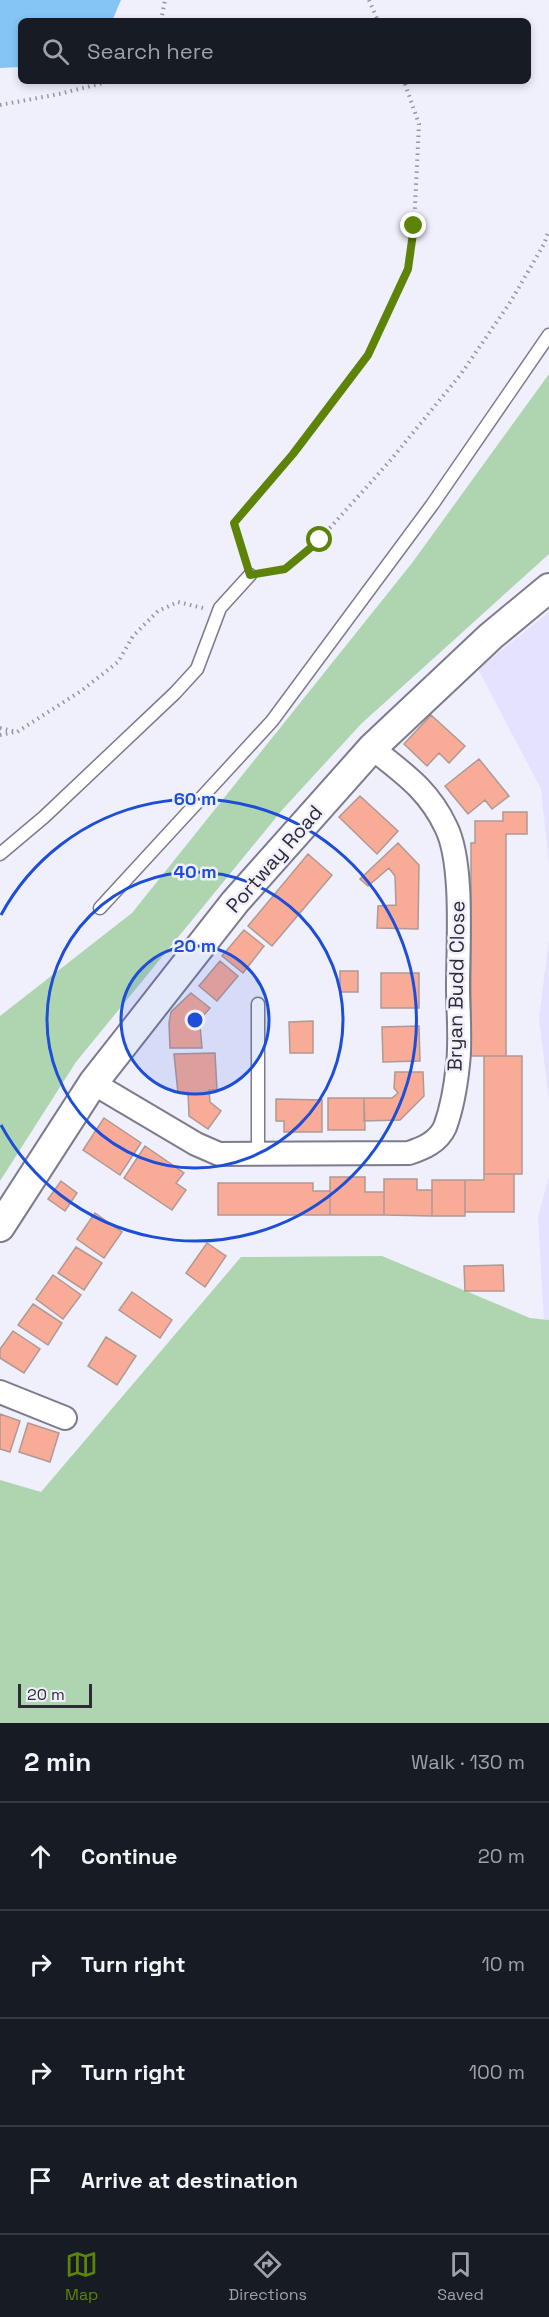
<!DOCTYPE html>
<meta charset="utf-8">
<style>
body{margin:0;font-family:"Space Grotesk",sans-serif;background:#20242c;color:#f1f3f6}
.scale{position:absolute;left:18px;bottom:15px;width:74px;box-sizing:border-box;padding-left:6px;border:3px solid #2d2c34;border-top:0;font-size:16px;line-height:21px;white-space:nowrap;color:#2d2c34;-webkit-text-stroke:4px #f0effc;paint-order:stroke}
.stop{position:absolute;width:18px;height:18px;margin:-14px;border:4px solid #5d8409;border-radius:50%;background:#fff}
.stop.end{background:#5d8409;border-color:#fff;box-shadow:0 2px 6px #0008}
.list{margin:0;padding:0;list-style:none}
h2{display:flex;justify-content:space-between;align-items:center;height:78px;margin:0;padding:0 24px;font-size:26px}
h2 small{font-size:20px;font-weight:400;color:#9ea1a6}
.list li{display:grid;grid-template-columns:39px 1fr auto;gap:18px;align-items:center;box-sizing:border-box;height:108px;padding:0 24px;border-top:2px solid #363941}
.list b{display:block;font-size:22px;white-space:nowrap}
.list em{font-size:20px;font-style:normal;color:#9ea1a6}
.icon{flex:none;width:33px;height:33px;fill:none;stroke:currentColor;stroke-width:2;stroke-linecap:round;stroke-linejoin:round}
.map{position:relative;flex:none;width:549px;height:1723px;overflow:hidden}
.search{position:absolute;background:#171b24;box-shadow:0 3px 9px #0003;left:18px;right:18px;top:18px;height:66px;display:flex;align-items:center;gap:15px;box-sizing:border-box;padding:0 21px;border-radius:9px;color:#9ea1a6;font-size:22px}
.sheet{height:510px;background:#171b24}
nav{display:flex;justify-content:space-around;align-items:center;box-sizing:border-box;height:84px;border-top:2px solid #363941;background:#171b24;font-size:16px;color:#9ea1a6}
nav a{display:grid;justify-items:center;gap:3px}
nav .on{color:#5d8409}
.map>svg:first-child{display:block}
.built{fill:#e4e2fe}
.green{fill:#aed5b0}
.water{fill:#84c5f6}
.building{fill:#f8ab96;stroke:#b09993;stroke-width:1.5}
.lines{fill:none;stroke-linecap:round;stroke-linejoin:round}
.service-casing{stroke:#7d7b8e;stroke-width:15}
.minor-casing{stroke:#7d7b8e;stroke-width:26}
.tertiary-casing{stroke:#7d7b8e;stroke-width:32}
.path{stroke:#9796a0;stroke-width:4;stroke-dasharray:1.5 4.5;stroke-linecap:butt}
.service{stroke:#fff;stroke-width:12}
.minor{stroke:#fff;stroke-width:22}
.tertiary{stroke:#fff;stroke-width:28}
.route{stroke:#5d8409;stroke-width:8}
.ring{fill:none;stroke:#1d4ed8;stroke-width:3}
.labels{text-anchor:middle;stroke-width:5;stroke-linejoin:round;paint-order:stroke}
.street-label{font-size:20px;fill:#2d2c34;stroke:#f0effc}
.centre{fill:#1d4ed8;stroke:#f0effc;stroke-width:3}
.ring-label{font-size:18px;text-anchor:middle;font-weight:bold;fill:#1d4ed8;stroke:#f0effc;stroke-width:5;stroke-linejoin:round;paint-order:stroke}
</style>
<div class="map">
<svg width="549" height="1723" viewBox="0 0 549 1723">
<rect width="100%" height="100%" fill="#f0effc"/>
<path class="built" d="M 549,612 L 549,866 L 541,789 L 478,669 Z
M 549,939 L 549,1101 L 539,1018 Z
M 549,1176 L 549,1320 L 544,1319 L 538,1217 Z"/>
<path class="green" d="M 549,374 L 549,554 L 361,724 L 283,809 L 76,1062 L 0,1181 L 0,1016 L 132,913 L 412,563 Z
M 382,1256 L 530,1318 L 549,1320 L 549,1723 L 0,1723 L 0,1480 L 41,1492 L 241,1257 Z"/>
<path class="water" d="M 0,0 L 121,0 L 112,21 L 21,21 L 21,67 L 0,68 Z"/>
<path class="building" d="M 431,715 L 465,746 L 449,763 L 439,753 L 427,766 L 404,744 Z
M 479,759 L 509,796 L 492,809 L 485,800 L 468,814 L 445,786 Z
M 360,796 L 398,831 L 377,854 L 339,817 Z
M 503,812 L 527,812 L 527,834 L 506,834 L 506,1056 L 471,1056 L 471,843 L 475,843 L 475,821 L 503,821 Z
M 398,843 L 419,865 L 418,929 L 377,928 L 378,906 L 396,905 L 395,876 L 389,868 L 368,886 L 360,879 Z
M 308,854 L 332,875 L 272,946 L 248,926 Z
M 244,930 L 264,946 L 243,973 L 222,956 Z
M 220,961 L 238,976 L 217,1001 L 199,986 Z
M 340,971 L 358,971 L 358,992 L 340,992 Z
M 381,973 L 419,973 L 419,1008 L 381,1008 Z
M 191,993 L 210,1008 L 203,1016 L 200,1026 L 202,1048 L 170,1048 L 169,1023 L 171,1012 Z
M 313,1021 L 313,1053 L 290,1053 L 289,1022 Z
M 419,1026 L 420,1061 L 383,1062 L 382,1027 Z
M 215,1053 L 217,1090 L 209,1090 L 210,1102 L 221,1111 L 208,1129 L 189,1116 L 188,1092 L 178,1093 L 174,1054 Z
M 484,1056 L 522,1056 L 522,1174 L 484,1174 Z
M 395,1072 L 423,1072 L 424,1096 L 400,1120 L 364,1121 L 364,1098 L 392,1098 L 398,1093 L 394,1088 Z
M 328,1098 L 364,1098 L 365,1130 L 328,1130 Z
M 276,1099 L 322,1100 L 322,1132 L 284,1132 L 284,1121 L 276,1121 Z
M 104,1118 L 141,1143 L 120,1175 L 83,1150 Z
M 145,1146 L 184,1173 L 176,1183 L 186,1190 L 172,1210 L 124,1178 Z
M 484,1174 L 514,1174 L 514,1212 L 465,1212 L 465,1180 L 484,1180 Z
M 330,1177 L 365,1177 L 365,1192 L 384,1192 L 384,1215 L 330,1215 Z
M 384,1179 L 417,1179 L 417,1190 L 432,1190 L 432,1216 L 384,1215 Z
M 432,1180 L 465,1180 L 465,1216 L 432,1216 Z
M 61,1181 L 77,1193 L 65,1211 L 48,1199 Z
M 218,1183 L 313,1183 L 313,1191 L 330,1191 L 330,1215 L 218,1215 Z
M 95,1213 L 122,1232 L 104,1258 L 77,1239 Z
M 207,1243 L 226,1256 L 205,1287 L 186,1273 Z
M 76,1247 L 102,1263 L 84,1290 L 58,1273 Z
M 503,1265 L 504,1291 L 465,1291 L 464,1266 Z
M 53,1275 L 81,1295 L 63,1319 L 36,1299 Z
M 132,1292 L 172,1320 L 160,1338 L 119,1310 Z
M 33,1304 L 62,1323 L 48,1345 L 18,1325 Z
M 13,1331 L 40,1349 L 24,1373 L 0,1358 L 0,1349 Z
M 106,1337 L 136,1356 L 117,1385 L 88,1366 Z
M 0,1414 L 20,1421 L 10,1452 L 0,1449 Z
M 28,1423 L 59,1433 L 50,1462 L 19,1452 Z"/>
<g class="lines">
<defs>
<path id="service" d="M 0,854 L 44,817 L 175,693 L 197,669 L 220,608 L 250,575
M 100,908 L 272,721 L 432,505 L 549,335
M 258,1155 L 258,1004"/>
<path id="minor" d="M 93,1083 L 196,1144 L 219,1154 L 409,1153 C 424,1148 438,1142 445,1127 C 452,1108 456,1084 458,1064 C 461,1039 458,1012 458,986 C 458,945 464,863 446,827 C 428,789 404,774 372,748
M 0,1392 L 65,1418"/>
<path id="tertiary" d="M 0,1227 L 93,1083 L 235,902 L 372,748 L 491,636 L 549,588"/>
</defs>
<use href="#service" class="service-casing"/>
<use href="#minor" class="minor-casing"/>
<use href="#tertiary" class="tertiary-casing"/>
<path class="path" d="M 369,0 L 378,21
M 161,21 L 165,0
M 0,105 L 59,94 L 111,81
M 245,559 L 234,523 L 293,454 L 368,355 L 408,269 L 414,226 L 419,124 L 404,81
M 268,572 L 285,569 L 319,540 L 389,462 L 461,374 L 511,301 L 544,244 L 549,230
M 0,728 L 17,732 L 81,691 L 118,662 L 133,636 L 158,611 L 178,602 L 203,608
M 0,735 L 14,732"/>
<use href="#service" class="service"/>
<use href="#minor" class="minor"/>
<use href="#tertiary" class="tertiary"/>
</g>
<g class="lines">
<path class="route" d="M 320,540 L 285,569 L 250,575 L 234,523 L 293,454 L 368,355 L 408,269 L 414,226"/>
</g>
<circle cx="195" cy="1020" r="74" fill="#1d4ed8" fill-opacity=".12"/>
<g class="ring">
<circle cx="195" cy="1020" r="74"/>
<circle cx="195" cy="1020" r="148"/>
<path d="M1 915A221 221 0 1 1 1 1125"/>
</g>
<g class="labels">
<g class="street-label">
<text transform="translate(274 859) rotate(-49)" y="7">Portway Road</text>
<text transform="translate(456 986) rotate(-89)" y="7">Bryan Budd Close</text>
</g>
</g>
<circle cx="195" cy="1020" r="9" class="centre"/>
<g class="ring-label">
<text x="195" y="805">60 m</text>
<text x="195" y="878">40 m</text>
<text x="195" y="952">20 m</text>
</g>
</svg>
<div class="scale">20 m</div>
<div class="stop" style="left:320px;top:540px"></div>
<div class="stop end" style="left:414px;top:226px"></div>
<div class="search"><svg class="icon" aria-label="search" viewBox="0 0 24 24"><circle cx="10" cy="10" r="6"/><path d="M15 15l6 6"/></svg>Search here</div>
</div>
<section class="sheet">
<h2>2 min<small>Walk · 130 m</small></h2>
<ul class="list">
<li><svg class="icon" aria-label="ahead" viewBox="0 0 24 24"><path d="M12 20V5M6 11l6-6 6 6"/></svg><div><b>Continue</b></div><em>20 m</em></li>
<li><svg class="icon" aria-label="right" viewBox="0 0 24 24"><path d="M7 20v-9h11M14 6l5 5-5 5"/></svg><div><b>Turn right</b></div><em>10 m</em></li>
<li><svg class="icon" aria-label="right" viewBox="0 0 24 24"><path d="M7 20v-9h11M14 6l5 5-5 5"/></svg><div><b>Turn right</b></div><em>100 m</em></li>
<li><svg class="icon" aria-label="arrive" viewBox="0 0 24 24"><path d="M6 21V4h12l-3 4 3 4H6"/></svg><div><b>Arrive at destination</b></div></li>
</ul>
</section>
<nav>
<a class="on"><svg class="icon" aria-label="map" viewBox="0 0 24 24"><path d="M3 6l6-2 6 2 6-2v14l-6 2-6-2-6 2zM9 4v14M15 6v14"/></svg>Map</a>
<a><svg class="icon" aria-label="directions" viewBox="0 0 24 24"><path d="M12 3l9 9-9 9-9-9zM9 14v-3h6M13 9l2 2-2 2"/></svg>Directions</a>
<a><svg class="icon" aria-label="saved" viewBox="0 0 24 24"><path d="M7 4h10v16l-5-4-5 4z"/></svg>Saved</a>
</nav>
